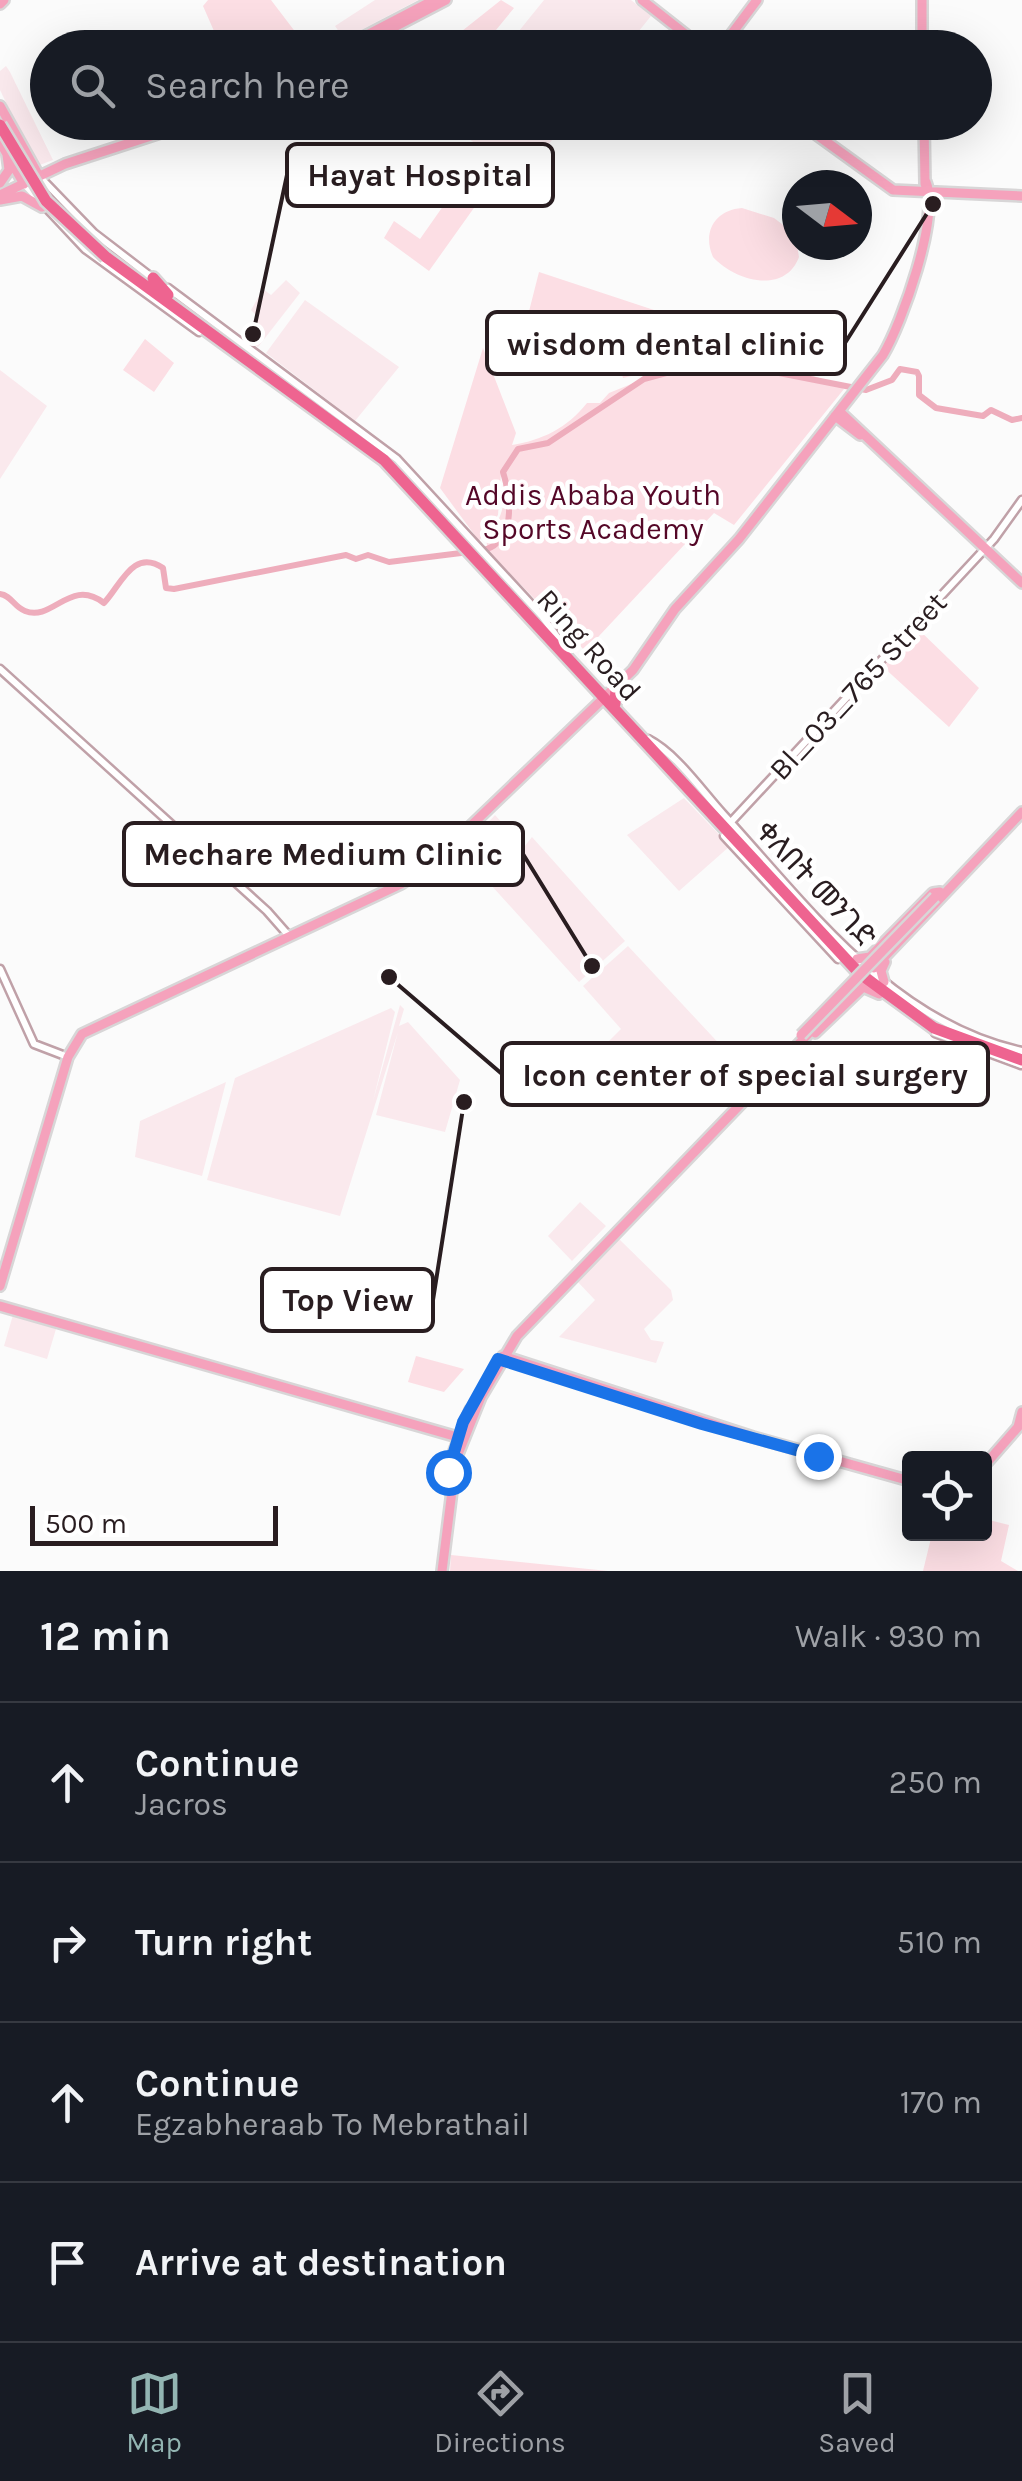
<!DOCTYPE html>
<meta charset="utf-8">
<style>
body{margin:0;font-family:Karla,"Noto Sans Ethiopic",sans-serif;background:#20242c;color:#f1f3f6}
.controls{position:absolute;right:30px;bottom:30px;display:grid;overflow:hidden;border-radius:10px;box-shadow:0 10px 40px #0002}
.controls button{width:90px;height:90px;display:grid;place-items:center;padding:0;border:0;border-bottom:2px solid #363941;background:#171b24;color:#f1f3f6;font:50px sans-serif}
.compass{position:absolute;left:782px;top:170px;width:90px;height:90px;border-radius:50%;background:#171b24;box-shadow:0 10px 40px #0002;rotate:106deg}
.scale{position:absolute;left:30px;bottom:25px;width:248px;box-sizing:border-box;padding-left:10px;border:5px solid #291d20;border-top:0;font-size:28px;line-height:35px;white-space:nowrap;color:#291d20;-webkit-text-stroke:8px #fff;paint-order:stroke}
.stop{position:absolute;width:30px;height:30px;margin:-22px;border:8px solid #1a73e8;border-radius:50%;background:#fff}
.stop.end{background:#1a73e8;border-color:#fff;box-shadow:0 2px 10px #0008}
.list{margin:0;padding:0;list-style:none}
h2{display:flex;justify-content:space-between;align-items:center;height:130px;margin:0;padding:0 40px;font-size:42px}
h2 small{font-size:32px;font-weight:400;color:#9ea1a6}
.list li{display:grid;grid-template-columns:65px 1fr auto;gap:30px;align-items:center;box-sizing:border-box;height:160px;padding:0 40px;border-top:2px solid #363941}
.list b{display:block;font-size:38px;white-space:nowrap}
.list p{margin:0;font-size:32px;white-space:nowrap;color:#9ea1a6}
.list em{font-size:32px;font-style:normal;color:#9ea1a6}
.icon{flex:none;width:55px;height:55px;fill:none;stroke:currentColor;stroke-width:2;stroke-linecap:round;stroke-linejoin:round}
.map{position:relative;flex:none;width:1022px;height:1571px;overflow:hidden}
.search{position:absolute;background:#171b24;box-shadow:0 10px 40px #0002;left:30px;right:30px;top:30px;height:110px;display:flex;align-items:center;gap:25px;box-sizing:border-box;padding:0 35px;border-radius:55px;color:#9ea1a6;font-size:38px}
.sheet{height:770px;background:#171b24}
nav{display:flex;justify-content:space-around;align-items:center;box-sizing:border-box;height:140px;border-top:2px solid #363941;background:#171b24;font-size:28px;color:#9ea1a6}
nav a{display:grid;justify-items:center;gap:5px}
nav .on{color:#93b5b2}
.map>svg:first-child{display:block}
.built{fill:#fae9ed}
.green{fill:#fcdee4}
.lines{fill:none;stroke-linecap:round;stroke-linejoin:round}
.river{stroke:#eeadbc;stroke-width:6}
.minor-casing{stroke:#c0a1a8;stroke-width:11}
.major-casing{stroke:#d8d6d7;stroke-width:14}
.highway-casing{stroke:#d8d6d7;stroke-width:16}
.minor{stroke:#fff;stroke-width:6}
.major{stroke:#f5a2bc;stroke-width:9}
.highway{stroke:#ee6490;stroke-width:11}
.major-bridge-casing{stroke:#d8d6d7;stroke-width:14;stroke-linecap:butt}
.highway-bridge-casing{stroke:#d8d6d7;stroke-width:16;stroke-linecap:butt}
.major-bridge{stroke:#f5a2bc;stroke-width:9}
.highway-bridge{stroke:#ee6490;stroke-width:11}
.route{stroke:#1a73e8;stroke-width:12}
.labels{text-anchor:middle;stroke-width:9;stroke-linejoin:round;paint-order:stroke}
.park-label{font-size:30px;fill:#540727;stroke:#fff}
.street-label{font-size:30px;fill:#291d20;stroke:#fff}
.leader{fill:none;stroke:#291d20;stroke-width:4}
.callout-dot{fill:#291d20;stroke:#fff;stroke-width:4}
.callout{fill:#fff;stroke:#291d20;stroke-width:4}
.callout-label{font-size:32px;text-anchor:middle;font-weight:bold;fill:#291d20}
</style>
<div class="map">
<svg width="1022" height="1571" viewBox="0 0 1022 1571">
<rect width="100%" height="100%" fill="#fbfbfb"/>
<path class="built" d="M 375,0 L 418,0 L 344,39 L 335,26 Z
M 544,0 L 631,0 L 651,16 L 626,47 L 506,47 Z
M 6,66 L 10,72 L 53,160 L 37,166 L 0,90 L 0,71 Z
M 448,123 L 566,123 L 521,178 Z
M 286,280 L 300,293 L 258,347 L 242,337 L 257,316 L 251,310 L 263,289 L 271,295 Z
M 305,300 L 399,367 L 355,421 L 266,353 Z
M 0,370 L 47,406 L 0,479 Z
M 684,798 L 730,846 L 679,891 L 627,835 Z
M 495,815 L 524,847 L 532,837 L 625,941 L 579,982 L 461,852 Z
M 628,946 L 753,1080 L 727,1104 L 669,1042 L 630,1079 L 602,1048 L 621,1029 L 583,986 Z
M 400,1005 L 404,1009 L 399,1026 L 408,1022 L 460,1080 L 445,1132 L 376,1115 L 398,1032 L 340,1216 L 207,1180 L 235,1078 L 391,1008 L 395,1012 L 373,1101 Z
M 226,1082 L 202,1176 L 135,1157 L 140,1121 Z
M 580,1202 L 606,1226 L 572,1261 L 548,1236 Z
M 617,1237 L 671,1290 L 673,1300 L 644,1329 L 651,1340 L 664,1342 L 656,1363 L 559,1337 L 595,1300 L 576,1280 Z
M 13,1315 L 56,1329 L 47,1359 L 4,1346 Z"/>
<path class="green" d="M 208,0 L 271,0 L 303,42 L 293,47 L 221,47 L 203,6 Z
M 501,0 L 514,8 L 482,47 L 473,47 L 462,31 Z
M 460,182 L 481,198 L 429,271 L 384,238 L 394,221 L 420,239 Z
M 742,208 L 774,218 L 795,234 L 799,257 C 785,295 735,281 713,257 C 702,232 715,210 742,208 Z
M 539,272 L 663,313 L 686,361 C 725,356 810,368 844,389 L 734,525 L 714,513 L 585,651 L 488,551 L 486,539 C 503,517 508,501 501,473 L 498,515 L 479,541 L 440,488 L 483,348 L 516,433 L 512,445 C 543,440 567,428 587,403 L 600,403 L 609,393 L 683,363 L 623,378 L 618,357 L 524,331 Z
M 145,339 L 174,363 L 154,392 L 123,370 Z
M 917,628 L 979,688 L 949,727 L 881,665 Z
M 416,1356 L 464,1369 L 444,1392 L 408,1382 Z
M 985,1519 L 1009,1525 L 1001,1561 L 1018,1571 L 923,1571 L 932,1534 L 984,1534 Z
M 451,1555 L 608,1571 L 450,1571 Z"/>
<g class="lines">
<path class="river" d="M 481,551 C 517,543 511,498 503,472 L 518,449 L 548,443 L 644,379 L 692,366 L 754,368 L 866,390 L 892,380 L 900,369 L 917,372 L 919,376 L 919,395 L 936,408 L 983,416 L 991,410 L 1012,420 L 1022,418
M 0,594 C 11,595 14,607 25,611 C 53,622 70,577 104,603 C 121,585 133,548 163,568 L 166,588 L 174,589 L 346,555 L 356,559 L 368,555 L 389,562 L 469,552"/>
<defs>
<path id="minor" d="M 39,176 L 94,233 L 154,279
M 24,184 L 85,249 L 199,332
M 168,288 L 397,459 L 542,616 L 568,652
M 0,669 L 267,911 L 289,936
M 648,739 C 677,754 701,790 723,814 C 808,907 892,1023 1022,1051
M 730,823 L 994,539 L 1022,500
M 724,836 L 838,959
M 0,969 L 34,1044 L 68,1057
M 935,1033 L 1021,1065"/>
<path id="major" d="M 642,0 L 703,48
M 922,0 L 922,48
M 0,4 L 4,0
M 342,48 L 434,0
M 354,48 L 446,0
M 721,48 L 757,0
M 0,106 L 39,176
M 799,122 L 893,190 L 1022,196
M 924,122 L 925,184
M 0,142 L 24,184
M 0,183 L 9,170 L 7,155 L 20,146
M 0,195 L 65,164 L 194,122
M 0,200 L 22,196 L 42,207
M 839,411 L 1022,583
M 835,416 L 860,435
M 857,959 L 870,957 L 933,893 L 940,892
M 874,968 L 1022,812
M 884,982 L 881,971 L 885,962
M 815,1033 L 863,987 L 879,994
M 0,1286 L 68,1057 L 82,1034 L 401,884 L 431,864 L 633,670 L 675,609 L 739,539 L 883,355 C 902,323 940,217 926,182
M 0,1306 L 461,1438
M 503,1356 L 753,1437 L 910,1481
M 454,1451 L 470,1410
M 984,1466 L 1018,1427 L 1022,1412
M 442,1571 L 456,1459 L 481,1397 L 517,1336 L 814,1028"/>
<path id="highway" d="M 106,257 L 384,460 L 859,973 L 934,1028 L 1022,1060
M 153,278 L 168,295
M 615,704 L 616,688"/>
</defs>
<use href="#minor" class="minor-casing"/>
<use href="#major" class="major-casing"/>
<use href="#highway" class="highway-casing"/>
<use href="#minor" class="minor"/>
<use href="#major" class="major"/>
<use href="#highway" class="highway"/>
<defs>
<path id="major-bridge" d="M 801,1035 L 935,897"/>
<path id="highway-bridge" d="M 0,125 L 46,201 L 106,257"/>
</defs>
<use href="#major-bridge" class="major-bridge-casing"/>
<use href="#highway-bridge" class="highway-bridge-casing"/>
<use href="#major-bridge" class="major-bridge"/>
<use href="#highway-bridge" class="highway-bridge"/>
</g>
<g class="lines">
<path class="route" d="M 448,1472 L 463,1422 L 498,1359 L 702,1424 L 818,1456"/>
</g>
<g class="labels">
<g class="park-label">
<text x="593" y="505">Addis Ababa Youth<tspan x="593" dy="34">Sports Academy</tspan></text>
</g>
<g class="street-label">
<text transform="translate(589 645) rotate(48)" y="10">Ring Road</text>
<text transform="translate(858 686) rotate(-47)" y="10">Bl_03_765 Street</text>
<text transform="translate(816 884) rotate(47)" y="10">ቀለበት መንገድ</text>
</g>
</g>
<path class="leader" d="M253 334L287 175M933 204L845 343M592 966L523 854M389 977L502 1074M464 1102L433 1300"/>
<g class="callout-dot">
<circle cx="253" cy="334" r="10"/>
<circle cx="933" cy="204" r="10"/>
<circle cx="592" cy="966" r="10"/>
<circle cx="389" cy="977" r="10"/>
<circle cx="464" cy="1102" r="10"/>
</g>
<g class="callout">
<rect x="287" y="144" width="266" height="62" rx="10"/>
<rect x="487" y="312" width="358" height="62" rx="10"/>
<rect x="124" y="823" width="399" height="62" rx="10"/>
<rect x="502" y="1043" width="486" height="62" rx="10"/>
<rect x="262" y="1269" width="171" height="62" rx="10"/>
</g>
<g class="callout-label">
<text x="420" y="186">Hayat Hospital</text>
<text x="666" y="355">wisdom dental clinic</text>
<text x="323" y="865">Mechare Medium Clinic</text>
<text x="745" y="1086">Icon center of special surgery</text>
<text x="348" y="1311">Top View</text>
</g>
</svg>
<div class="controls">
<button><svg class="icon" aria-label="locate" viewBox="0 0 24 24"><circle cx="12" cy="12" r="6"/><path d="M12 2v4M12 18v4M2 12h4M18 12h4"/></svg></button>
</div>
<svg class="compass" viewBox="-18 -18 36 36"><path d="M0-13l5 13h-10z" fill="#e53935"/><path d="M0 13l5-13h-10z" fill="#9ea1a6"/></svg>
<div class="scale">500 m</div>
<div class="stop" style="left:448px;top:1472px"></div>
<div class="stop end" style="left:818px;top:1456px"></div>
<div class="search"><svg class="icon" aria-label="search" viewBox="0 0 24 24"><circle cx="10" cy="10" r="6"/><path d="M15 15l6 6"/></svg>Search here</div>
</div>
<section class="sheet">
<h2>12 min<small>Walk · 930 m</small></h2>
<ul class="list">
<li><svg class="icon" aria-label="ahead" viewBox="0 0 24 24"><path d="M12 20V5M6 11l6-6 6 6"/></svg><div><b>Continue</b><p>Jacros</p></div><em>250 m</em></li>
<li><svg class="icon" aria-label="right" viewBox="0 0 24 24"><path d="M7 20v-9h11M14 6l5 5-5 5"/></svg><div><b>Turn right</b></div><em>510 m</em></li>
<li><svg class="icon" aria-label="ahead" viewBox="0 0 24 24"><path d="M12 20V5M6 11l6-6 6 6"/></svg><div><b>Continue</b><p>Egzabheraab To Mebrathail</p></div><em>170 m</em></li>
<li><svg class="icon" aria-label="arrive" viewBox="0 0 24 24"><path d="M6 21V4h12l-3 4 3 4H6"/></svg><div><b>Arrive at destination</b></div></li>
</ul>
</section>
<nav>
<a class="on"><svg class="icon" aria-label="map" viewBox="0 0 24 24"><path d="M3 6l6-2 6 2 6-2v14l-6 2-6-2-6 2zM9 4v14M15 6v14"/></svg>Map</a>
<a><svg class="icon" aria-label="directions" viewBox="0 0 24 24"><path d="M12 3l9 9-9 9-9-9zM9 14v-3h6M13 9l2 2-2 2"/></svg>Directions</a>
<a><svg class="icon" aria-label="saved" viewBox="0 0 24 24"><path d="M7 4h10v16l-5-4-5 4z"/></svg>Saved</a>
</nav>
